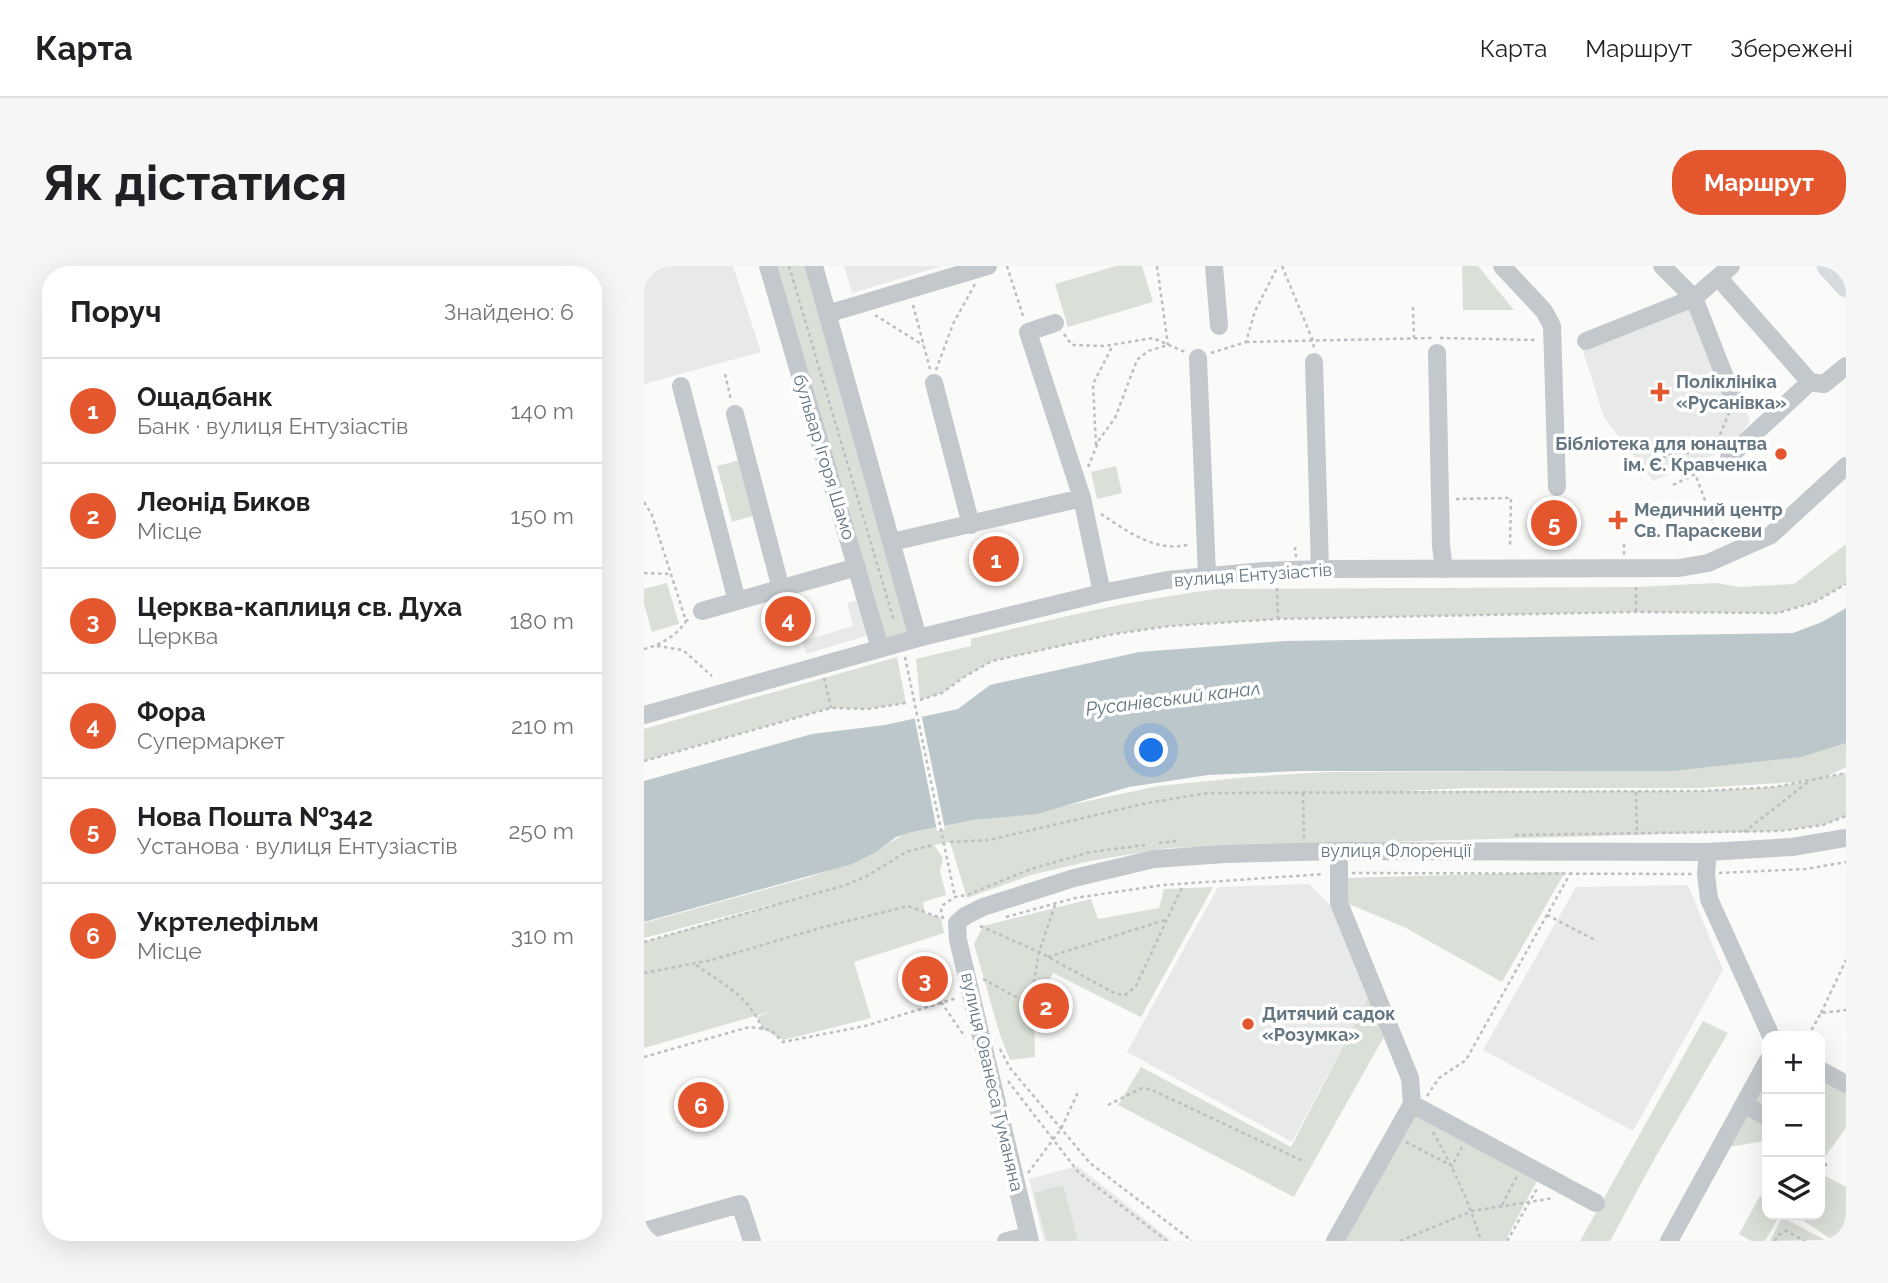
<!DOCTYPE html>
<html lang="uk">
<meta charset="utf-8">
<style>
body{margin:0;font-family:Raleway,sans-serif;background:#f6f6f6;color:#202124}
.controls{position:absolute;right:21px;bottom:21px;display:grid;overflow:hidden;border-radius:14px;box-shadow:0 7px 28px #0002}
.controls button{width:63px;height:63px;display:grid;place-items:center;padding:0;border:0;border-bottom:2px solid #e0e0e0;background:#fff;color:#202124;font:35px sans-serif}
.you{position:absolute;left:508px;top:485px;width:24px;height:24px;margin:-18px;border:5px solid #fff;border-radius:50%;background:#1a73e8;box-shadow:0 0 0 10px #1a73e833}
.badge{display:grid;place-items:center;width:46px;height:46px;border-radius:50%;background:#e4572e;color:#fff;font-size:23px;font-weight:700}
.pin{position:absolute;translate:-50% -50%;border:4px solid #fff;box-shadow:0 2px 7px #0006}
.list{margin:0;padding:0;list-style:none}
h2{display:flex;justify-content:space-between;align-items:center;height:91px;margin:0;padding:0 28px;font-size:30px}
h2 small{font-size:23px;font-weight:400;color:#757577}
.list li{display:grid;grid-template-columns:46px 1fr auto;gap:21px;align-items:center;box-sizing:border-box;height:105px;padding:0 28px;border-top:2px solid #e0e0e0}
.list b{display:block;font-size:26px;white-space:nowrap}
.list p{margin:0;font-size:23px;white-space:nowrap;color:#757577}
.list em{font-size:23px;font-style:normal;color:#757577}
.icon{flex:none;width:38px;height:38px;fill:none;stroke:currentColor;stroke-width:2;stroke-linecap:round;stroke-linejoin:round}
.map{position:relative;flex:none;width:1202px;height:975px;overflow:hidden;border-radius:28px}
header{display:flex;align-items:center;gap:42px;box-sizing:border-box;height:98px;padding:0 35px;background:#fff;border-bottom:2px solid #e0e0e0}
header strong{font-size:33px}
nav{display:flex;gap:38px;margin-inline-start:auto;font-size:24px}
.intro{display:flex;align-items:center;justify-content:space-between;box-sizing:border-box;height:168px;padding:0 42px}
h1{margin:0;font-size:49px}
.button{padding:18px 32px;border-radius:28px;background:#e4572e;color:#fff;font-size:24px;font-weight:700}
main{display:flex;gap:42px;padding:0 42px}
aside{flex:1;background:#fff;border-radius:28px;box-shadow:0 7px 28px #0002}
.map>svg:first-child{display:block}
.built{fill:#e8e9e9}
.green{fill:#dadfd7;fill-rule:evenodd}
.water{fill:#bbc7cb}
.pier{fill:#fafaf8}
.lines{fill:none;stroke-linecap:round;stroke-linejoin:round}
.path{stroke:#bbbfc2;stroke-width:2.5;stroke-dasharray:3.5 3.5;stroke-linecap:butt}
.minor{stroke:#c3c8cc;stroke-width:18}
.major{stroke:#d6dbdf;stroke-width:21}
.poi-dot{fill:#e4572e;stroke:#fff;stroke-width:2.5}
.labels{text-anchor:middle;stroke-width:7;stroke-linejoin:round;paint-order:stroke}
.poi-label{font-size:18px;font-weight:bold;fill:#657683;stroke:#fff;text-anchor:start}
.street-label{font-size:18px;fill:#657683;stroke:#fff}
.water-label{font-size:19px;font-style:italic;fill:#60757c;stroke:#fff}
</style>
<header>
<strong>Карта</strong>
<nav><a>Карта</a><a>Маршрут</a><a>Збережені</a></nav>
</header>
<div class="intro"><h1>Як дістатися</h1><a class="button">Маршрут</a></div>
<main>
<aside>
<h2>Поруч<small>Знайдено: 6</small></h2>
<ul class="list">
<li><span class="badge">1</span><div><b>Ощадбанк</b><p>Банк · вулиця Ентузіастів</p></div><em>140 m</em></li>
<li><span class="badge">2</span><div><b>Леонід Биков</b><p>Місце</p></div><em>150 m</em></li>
<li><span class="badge">3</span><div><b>Церква-каплиця св. Духа</b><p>Церква</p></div><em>180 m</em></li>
<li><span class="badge">4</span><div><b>Фора</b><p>Супермаркет</p></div><em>210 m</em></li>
<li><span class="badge">5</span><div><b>Нова Пошта №342</b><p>Установа · вулиця Ентузіастів</p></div><em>250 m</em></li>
<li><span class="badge">6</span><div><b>Укртелефільм</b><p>Місце</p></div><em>310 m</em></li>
</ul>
</aside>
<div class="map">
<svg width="1202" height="975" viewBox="0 0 1202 975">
<rect width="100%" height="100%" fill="#fafaf8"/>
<path class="built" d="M 0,0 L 89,0 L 117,86 L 0,118 Z
M 200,0 L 298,0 L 208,27 Z
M 1059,30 L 1106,155 L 1088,181 L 1009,215 L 960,151 L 937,79 Z
M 222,332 L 232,367 L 162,388 L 158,375 L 209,360 L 203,337 Z
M 665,618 L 689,642 L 725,730 L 648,876 L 483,786 L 574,621 Z
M 1044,619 L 1079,704 L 989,865 L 839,784 L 932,621 Z
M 434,900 L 528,975 L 400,975 L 385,913 Z"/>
<path class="green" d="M 124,0 L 170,0 L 274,372 L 236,382 Z
M 472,0 L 498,0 L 509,36 L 424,61 L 411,18 Z
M 818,0 L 834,0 L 870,44 L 819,44 Z
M 100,193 L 115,248 L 88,256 L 73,200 Z
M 472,200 L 478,227 L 453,233 L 447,206 Z
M 1202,278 L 1202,318 L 1171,336 L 1134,347 L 992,346 L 634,353 L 526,360 L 470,368 L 348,395 L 320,411 L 298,427 L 276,434 L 272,393 L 327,380 L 327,373 C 409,353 491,333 576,323 L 992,321 L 1072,317 L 1095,321 L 1150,318 Z
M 23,317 L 35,358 L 8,366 L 0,338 L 0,323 Z
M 253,391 L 262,437 L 224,443 L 187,442 L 0,495 L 0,463 Z
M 1202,477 L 1202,501 L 1180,512 L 1202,507 L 1202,550 L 1179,559 L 1136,565 L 524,582 L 446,595 L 387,609 L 323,632 L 306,576 L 290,579 L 299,592 L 296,605 L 302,629 L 279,636 L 281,647 L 297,652 L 300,667 L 210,696 L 227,752 L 139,774 L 119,763 L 113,751 L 125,746 L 0,782 L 0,676 L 140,635 L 0,672 L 0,657 L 166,611 L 217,593 L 261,568 L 325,555 L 416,541 L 514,520 L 604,511 L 682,506 L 955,505 ZM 1166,515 L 1131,521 L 1059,525 L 762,525 L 823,522 L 1055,522 Z
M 921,606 L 858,716 L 760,661 L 700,636 L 699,612 Z
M 569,621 L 497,751 L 409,707 L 390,744 L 391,791 L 366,794 L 356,769 L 330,678 L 339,660 L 447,633 L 454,653 L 515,642 L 520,623 Z
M 725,730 L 742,767 L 650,931 L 474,839 L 497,801 L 647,881 Z
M 1059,755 L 1084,767 L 1012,890 L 966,975 L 936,975 Z
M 1123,802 L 1123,877 L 1120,875 L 1079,882 Z
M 1176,807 L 1202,822 L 1202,862 L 1180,892 L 1176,881 Z
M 771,844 L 895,911 L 861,975 L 698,975 Z
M 1176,907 L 1202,921 L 1202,975 L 1190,975 L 1151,949 L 1176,949 Z
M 419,919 L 434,975 L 403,975 L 390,927 Z
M 1116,930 L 1123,934 L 1123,949 L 1136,949 L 1121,975 L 1107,975 L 1095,968 Z
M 1138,951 L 1181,974 L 1126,975 Z"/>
<path class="water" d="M 1202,342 L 1202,477 L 1157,491 L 1027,505 L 654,505 L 564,509 L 485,521 L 393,548 L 330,554 L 269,566 L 252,571 L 232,586 L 208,598 L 0,656 L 0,515 L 168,468 L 241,459 L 314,443 L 346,419 L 495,386 L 641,375 L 1149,367 L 1178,356 Z"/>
<path class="pier" d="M 277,447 L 301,563 L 293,565 L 270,449 Z"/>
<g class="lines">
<path class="path" d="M 145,0 L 250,355
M 363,0 L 380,53
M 513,0 L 524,79
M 638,0 L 669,75 L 670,82
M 269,39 L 286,103
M 769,41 L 770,72
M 231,49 L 279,79
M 420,68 L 428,79 L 461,80 L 509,72 L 541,86
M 796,72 L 894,74
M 602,76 L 789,72
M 567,87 L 602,76 L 611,45 L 634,0
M 292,104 L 309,58 L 331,18
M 81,108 L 87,134
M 1038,172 L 1073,267
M 452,179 L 449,118 L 469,79
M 1005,197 L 1075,171 L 1085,147
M 444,201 L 455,174 L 471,152 L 493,94 L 504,85 L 524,79
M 1029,219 L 1073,197
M 812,233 L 867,232 L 866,279
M 0,236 L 8,249 L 42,355 L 47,352
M 457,248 C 483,265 513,288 546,278
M 980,278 L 980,289
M 651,281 L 652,291
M 0,307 L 27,308
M 992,321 L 992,346
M 633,322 L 634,353
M 13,380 L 39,384 L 68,410
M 0,383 C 16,379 33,370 42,355
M 261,391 L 311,631
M 180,412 L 187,442
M 276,434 L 298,427 L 320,411 L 348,395 L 470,368 L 526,360 L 634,353 L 992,346 L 1134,347 L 1171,336 L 1202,318
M 0,495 L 187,442 L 224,443 L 262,437
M 992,526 L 993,568
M 659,527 L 660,573
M 1100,566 L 1164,516
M 871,569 L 1136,565 L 1179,559 L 1202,550
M 306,576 L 345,574 L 503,537 L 564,527 L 1059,525 L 1131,521 L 1202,507
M 515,577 L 532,575
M 708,607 L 1048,608
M 1075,607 L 1162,603 L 1202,596
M 903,649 L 953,675
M 362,651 L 431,632 L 519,619 L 680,608
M 299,653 L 297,644 L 299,639 L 311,631 L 323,629 L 387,603 L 446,586 L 501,579
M 336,660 L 395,686 L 472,728 L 481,729 L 492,720 L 539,619
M 0,676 L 202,619 L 223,610 L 262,586 L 289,579
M 404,691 L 521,654
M 52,699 C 82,720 102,728 119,763
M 0,707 L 68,694 L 176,662 L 264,640 L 297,652
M 339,713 L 416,755
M 297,736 L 321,771
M 386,737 L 395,686 L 411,639
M 1177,747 L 1202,694
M 1164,770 L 1177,747 L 1202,744
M 356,783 L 366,802 L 446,897 L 548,975
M 0,791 L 105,761 L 127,764 L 139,776 L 221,760 L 313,732
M 364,815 L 435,907 L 523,975
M 783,830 L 795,812 L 822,794 L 927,606
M 464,839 L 498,822 L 508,824 L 661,896
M 789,866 C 809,901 825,936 837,975
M 762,876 L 808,900 L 818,881
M 1176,884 L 1183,901
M 384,907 L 417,863 L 435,824
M 858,939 L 873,910
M 756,975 L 828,945 L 910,932
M 863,975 L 894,921
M 1131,975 L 1134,969 L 1142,965 L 1161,975"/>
<path class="minor" d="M 124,0 L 236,382
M 170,0 L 274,372
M 570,0 L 575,60
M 858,0 L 900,45 L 908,60 L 913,221
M 1018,0 L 1050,32 L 1090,134
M 1074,11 L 1166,116 L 1180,118 L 1202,100
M 183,48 L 344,0
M 411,57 L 384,66 L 438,232 L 458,327
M 942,75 L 1050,32 L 1087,0
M 793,87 L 797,280 L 800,303
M 554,92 L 563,309
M 670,96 L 676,303
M 290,117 L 327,259
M 37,120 L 93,335
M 91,148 L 137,323
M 1085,191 L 1166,116
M 248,276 L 438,232
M 58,345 L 213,301
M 0,449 L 274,372 L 458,327 L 523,314 L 620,305 L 676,303 L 1035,302 L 1064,297 L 1127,269 L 1202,200
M 1064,586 L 1062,608 L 1065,633 L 1127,770
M 1176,804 L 1202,818
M 768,838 L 952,937
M 1100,838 L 1123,851
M 0,965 L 96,938 L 108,975
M 362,975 L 385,970
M 386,975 L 314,674 L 313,657 L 321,650 L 339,641 L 430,612 L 510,593 L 581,588 L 695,585 L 1064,586 L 1148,581 L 1202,572
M 691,975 L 768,838 L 766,812 L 695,637 L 695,585
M 1025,975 L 1123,796"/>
<path class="major" d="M 1183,0 L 1202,21"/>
</g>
<g class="poi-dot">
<path d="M1012.5 115.5h7v7h7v7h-7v7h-7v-7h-7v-7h7z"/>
<circle cx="1137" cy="188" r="7"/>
<path d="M970.5 243.5h7v7h7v7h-7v7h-7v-7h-7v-7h7z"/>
<circle cx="604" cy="758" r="7"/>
</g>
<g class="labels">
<g class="poi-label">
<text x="1032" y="122">Поліклініка<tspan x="1032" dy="21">«Русанівка»</tspan></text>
<text x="1123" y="184" text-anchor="end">Бібліотека для юнацтва<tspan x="1123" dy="21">ім. Є. Кравченка</tspan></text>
<text x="990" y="250">Медичний центр<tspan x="990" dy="21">Св. Параскеви</tspan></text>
<text x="618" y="754">Дитячий садок<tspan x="618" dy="21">«Розумка»</tspan></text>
</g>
<g class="street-label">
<text transform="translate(180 191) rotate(73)" y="6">бульвар Ігоря Шамо</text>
<text transform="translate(609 309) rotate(-4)" y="6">вулиця Ентузіастів</text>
<text x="752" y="591">вулиця Флоренції</text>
<text transform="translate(348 816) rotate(77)" y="6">вулиця Ованеса Туманяна</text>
</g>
<g class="water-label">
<text transform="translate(529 432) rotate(-7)" y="7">Русанівський канал</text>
</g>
</g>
</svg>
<div class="controls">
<button>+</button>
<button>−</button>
<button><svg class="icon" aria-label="layers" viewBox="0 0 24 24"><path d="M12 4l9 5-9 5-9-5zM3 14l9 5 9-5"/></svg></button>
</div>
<div class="you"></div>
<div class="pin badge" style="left:352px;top:293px">1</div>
<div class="pin badge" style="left:402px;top:740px">2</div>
<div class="pin badge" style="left:281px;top:713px">3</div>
<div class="pin badge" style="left:144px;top:353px">4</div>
<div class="pin badge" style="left:910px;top:257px">5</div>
<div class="pin badge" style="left:57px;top:839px">6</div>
</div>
</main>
